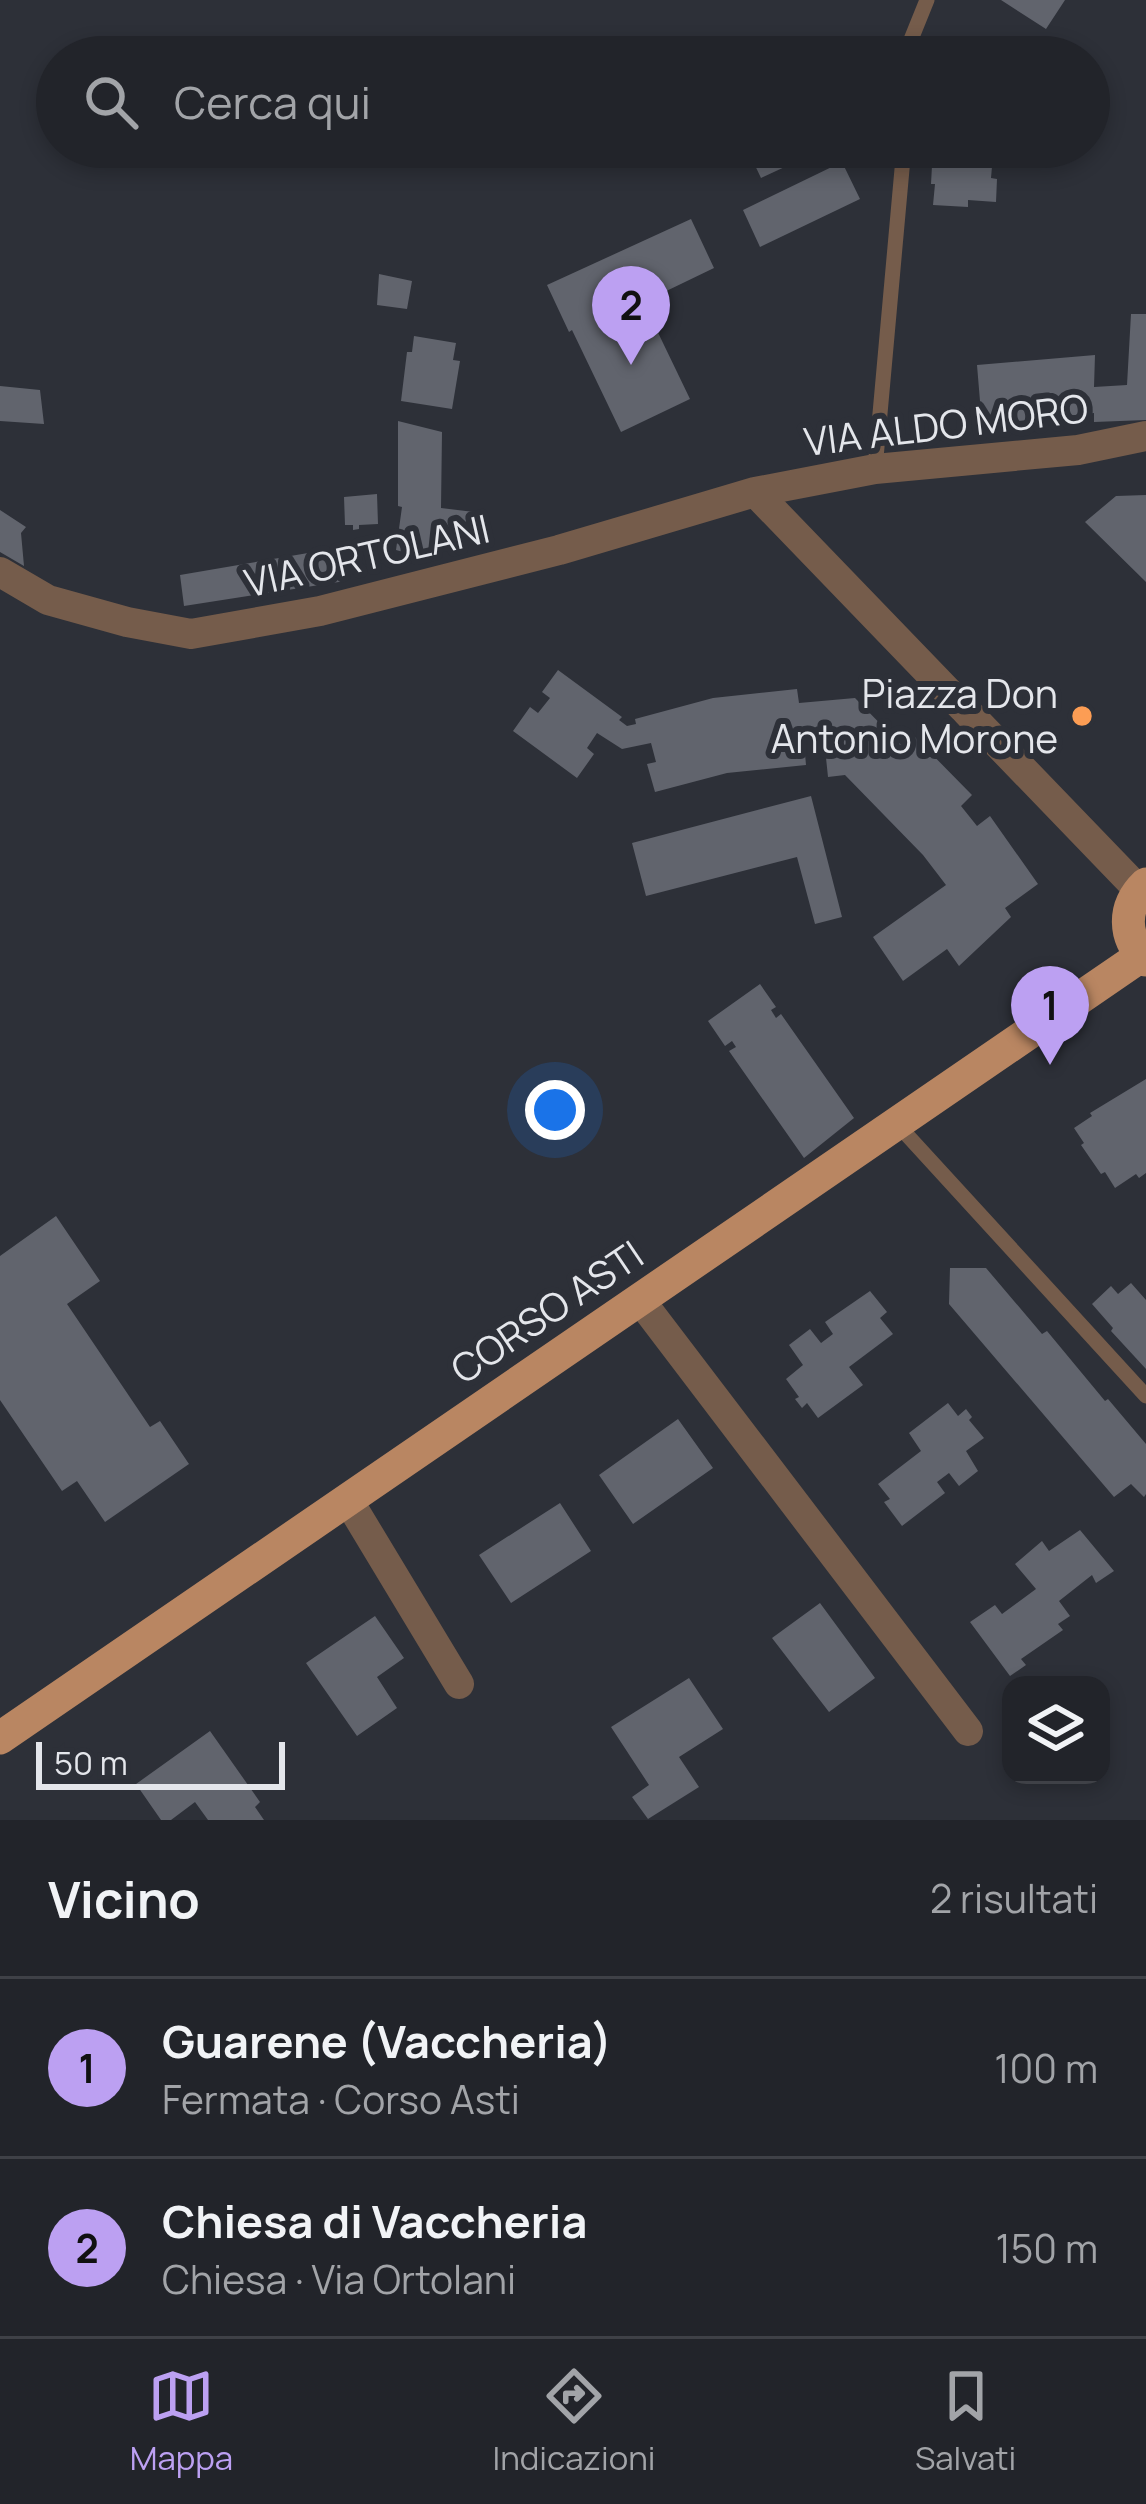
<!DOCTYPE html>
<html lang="it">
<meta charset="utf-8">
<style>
body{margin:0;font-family:Manrope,sans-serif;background:#2a2c32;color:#f1f3f6}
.controls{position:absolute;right:36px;bottom:36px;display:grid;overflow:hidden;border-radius:24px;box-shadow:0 6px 18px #0003}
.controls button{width:108px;height:108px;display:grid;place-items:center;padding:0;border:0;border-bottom:3px solid #3f4147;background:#22242a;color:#f1f3f6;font:60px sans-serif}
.scale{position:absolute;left:36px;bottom:30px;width:249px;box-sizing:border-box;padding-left:12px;border:6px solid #e4e6eb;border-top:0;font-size:33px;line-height:42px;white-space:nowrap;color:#e4e6eb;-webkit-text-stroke:9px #2d3038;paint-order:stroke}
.you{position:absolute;left:555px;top:1110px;width:42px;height:42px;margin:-30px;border:9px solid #fff;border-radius:50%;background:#1a73e8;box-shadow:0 0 0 18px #1a73e833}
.badge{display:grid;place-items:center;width:78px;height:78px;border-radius:50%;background:#bca0f2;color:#111;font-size:39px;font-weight:700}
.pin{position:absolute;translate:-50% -99px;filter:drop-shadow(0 3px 6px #0008)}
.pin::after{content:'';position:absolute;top:63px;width:42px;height:36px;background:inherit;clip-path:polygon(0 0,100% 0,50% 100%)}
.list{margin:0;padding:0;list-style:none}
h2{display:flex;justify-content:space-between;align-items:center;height:156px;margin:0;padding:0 48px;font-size:51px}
h2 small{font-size:39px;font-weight:400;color:#a2a4a8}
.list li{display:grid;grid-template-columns:78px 1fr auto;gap:36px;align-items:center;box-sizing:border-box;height:180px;padding:0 48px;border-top:3px solid #3f4147}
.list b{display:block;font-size:45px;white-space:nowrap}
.list p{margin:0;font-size:39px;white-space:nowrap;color:#a2a4a8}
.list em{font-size:39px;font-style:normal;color:#a2a4a8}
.icon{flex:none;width:66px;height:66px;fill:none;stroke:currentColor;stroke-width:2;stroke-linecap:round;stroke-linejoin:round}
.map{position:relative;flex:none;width:1146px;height:1820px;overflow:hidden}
.search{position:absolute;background:#22242a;box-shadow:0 6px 18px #0003;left:36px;right:36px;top:36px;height:132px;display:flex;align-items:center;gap:30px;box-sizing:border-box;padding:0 42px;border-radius:66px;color:#a2a4a8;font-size:45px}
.sheet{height:516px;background:#22242a}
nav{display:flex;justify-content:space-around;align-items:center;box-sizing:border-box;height:168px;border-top:3px solid #3f4147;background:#22242a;font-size:33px;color:#a2a4a8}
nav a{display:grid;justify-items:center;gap:6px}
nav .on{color:#bca0f2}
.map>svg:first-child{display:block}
.building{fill:#61646d}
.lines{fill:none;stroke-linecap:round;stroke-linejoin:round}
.service{stroke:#755c4b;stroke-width:15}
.minor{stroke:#755c4b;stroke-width:30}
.primary{stroke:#b98662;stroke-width:33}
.poi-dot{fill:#fc9d54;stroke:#2d3038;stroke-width:4.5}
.labels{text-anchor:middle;stroke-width:12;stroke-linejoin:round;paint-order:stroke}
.street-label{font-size:39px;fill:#e4e6eb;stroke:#2d3038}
.poi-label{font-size:39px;fill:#e4e6eb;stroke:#2d3038;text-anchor:end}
</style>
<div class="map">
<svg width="1146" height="1820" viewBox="0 0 1146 1820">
<rect width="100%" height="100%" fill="#2d3038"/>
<path class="building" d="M 1001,0 L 1065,0 L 1046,29 Z
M 772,147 L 796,147 L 802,159 L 761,178 L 751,157 Z
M 933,147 L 1047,147 L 1046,158 L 993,155 L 991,178 L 997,179 L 996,202 L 968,200 L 968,207 L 933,205 L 935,184 L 931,184 Z
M 842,162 L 860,199 L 760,247 L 743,210 Z
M 691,219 L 714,268 L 656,296 L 663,310 L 650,316 L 690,399 L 621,432 L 572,330 L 569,332 L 547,285 Z
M 379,274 L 412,281 L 407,309 L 377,305 Z
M 1131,314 L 1146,314 L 1146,420 L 1094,422 L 1094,413 L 982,425 L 977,365 L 1095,355 L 1094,387 L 1127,385 Z
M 414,336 L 456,343 L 453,360 L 460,361 L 452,409 L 401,401 L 407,352 L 412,352 Z
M 0,386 L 40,390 L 44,424 L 0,421 Z
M 398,421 L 442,432 L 441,508 L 474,512 L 469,540 L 439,536 L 436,555 L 425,558 L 396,550 L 402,507 L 398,506 Z
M 377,494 L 378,524 L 359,525 L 359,529 L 353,530 L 353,525 L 345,525 L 344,497 Z
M 1146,495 L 1146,582 L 1085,522 L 1116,496 Z
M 0,510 L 26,527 L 21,533 L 24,566 L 0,552 Z
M 343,547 L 345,581 L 184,606 L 180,575 Z
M 558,670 L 622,717 L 619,720 L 627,726 L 636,724 L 635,719 L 713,698 L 797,689 L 799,703 L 855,698 L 903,747 L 914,736 L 972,795 L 961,806 L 977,826 L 990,816 L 1038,884 L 1005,908 L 1011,917 L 959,966 L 947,949 L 903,981 L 873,937 L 946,885 L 923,855 L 845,775 L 828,777 L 823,729 L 803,731 L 806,765 L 727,773 L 655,792 L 647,764 L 656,762 L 651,743 L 622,749 L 597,733 L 587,748 L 594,754 L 577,778 L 513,731 L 530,707 L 538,713 L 550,698 L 542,692 Z
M 811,796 L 842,917 L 815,924 L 797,857 L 646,896 L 632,843 Z
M 760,984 L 776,1007 L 771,1010 L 776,1018 L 781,1014 L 854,1118 L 804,1158 L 729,1051 L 736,1047 L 732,1041 L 725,1046 L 708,1021 Z
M 1146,1079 L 1146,1173 L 1139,1178 L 1136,1174 L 1115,1188 L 1105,1172 L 1101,1174 L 1081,1145 L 1084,1143 L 1074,1128 L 1092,1116 L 1090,1113 Z
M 56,1216 L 100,1281 L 67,1304 L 150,1427 L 160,1421 L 189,1464 L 105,1522 L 77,1481 L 62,1491 L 0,1400 L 0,1256 Z
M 950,1268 L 986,1268 L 1042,1334 L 1047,1331 L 1105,1401 L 1108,1399 L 1146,1444 L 1146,1494 L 1144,1497 L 1131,1484 L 1114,1497 L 949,1304 Z
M 1131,1283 L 1146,1300 L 1146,1369 L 1111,1331 L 1113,1328 L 1092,1304 L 1111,1286 L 1118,1294 Z
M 870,1291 L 887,1312 L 880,1318 L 893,1334 L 849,1367 L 863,1385 L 818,1418 L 807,1403 L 802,1408 L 795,1399 L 799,1397 L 786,1379 L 803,1365 L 789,1345 L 810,1329 L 821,1343 L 833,1334 L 825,1322 Z
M 948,1403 L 958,1416 L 966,1409 L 972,1417 L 969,1420 L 984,1438 L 966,1451 L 978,1471 L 959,1486 L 949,1473 L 937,1482 L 945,1493 L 902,1526 L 884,1502 L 890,1499 L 878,1484 L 921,1451 L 909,1433 Z
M 678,1419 L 713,1468 L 633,1524 L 599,1475 Z
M 560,1503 L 591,1551 L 511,1603 L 479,1555 Z
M 1080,1530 L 1114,1571 L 1096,1583 L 1092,1575 L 1059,1601 L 1070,1616 L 1058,1624 L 1063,1630 L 1021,1659 L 1026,1665 L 1010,1676 L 970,1622 L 995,1605 L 1002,1614 L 1036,1589 L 1015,1564 L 1042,1541 L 1049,1551 Z
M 820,1603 L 875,1678 L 829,1712 L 772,1638 Z
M 375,1616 L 404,1658 L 377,1677 L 397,1708 L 357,1736 L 306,1663 Z
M 689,1678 L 723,1729 L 679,1757 L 699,1787 L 648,1819 L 632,1797 L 649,1785 L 611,1727 Z
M 210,1731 L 260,1802 L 255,1807 L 264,1820 L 208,1820 L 195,1802 L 171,1820 L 161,1820 L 136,1784 Z"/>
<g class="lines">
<path class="service" d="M 908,57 L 908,47 L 927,0
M 875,469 L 904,147
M 897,1124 L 1146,1396"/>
<path class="minor" d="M 755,492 L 1139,890
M 0,572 L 48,600 L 127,622 L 191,634 L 320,611 L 559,550 L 755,492 L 875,469 L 1078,450 L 1146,436
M 640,1300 L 968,1731
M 348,1500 L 459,1684"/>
<path class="primary" d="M 1146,884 C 1122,907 1123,937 1146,960
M 0,1738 L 1141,956"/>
</g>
<circle class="poi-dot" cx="1082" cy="716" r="12"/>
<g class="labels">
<g class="street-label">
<text transform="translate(946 425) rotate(-7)" y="14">VIA ALDO MORO</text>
<text transform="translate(367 556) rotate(-13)" y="14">VIA ORTOLANI</text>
<text transform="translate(547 1312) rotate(-34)" y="14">CORSO ASTI</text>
</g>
<g class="poi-label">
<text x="1058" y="708">Piazza Don<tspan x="1058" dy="45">Antonio Morone</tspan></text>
</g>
</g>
</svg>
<div class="controls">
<button><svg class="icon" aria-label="layers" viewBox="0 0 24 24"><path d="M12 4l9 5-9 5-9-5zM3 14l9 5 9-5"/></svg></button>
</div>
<div class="scale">50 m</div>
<div class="you"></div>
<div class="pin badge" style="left:1050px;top:1065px">1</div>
<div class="pin badge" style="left:631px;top:365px">2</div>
<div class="search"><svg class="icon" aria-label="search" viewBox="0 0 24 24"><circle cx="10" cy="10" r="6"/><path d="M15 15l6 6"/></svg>Cerca qui</div>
</div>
<section class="sheet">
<h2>Vicino<small>2 risultati</small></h2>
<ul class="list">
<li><span class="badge">1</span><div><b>Guarene (Vaccheria)</b><p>Fermata · Corso Asti</p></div><em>100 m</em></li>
<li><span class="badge">2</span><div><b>Chiesa di Vaccheria</b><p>Chiesa · Via Ortolani</p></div><em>150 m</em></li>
</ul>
</section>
<nav>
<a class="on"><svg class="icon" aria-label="map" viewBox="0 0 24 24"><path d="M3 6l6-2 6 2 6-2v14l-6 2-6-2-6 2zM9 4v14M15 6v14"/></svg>Mappa</a>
<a><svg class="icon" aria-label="directions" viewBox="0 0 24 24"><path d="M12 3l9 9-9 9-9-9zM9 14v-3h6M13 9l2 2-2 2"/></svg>Indicazioni</a>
<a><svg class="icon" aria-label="saved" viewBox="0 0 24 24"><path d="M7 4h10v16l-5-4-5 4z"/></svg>Salvati</a>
</nav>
